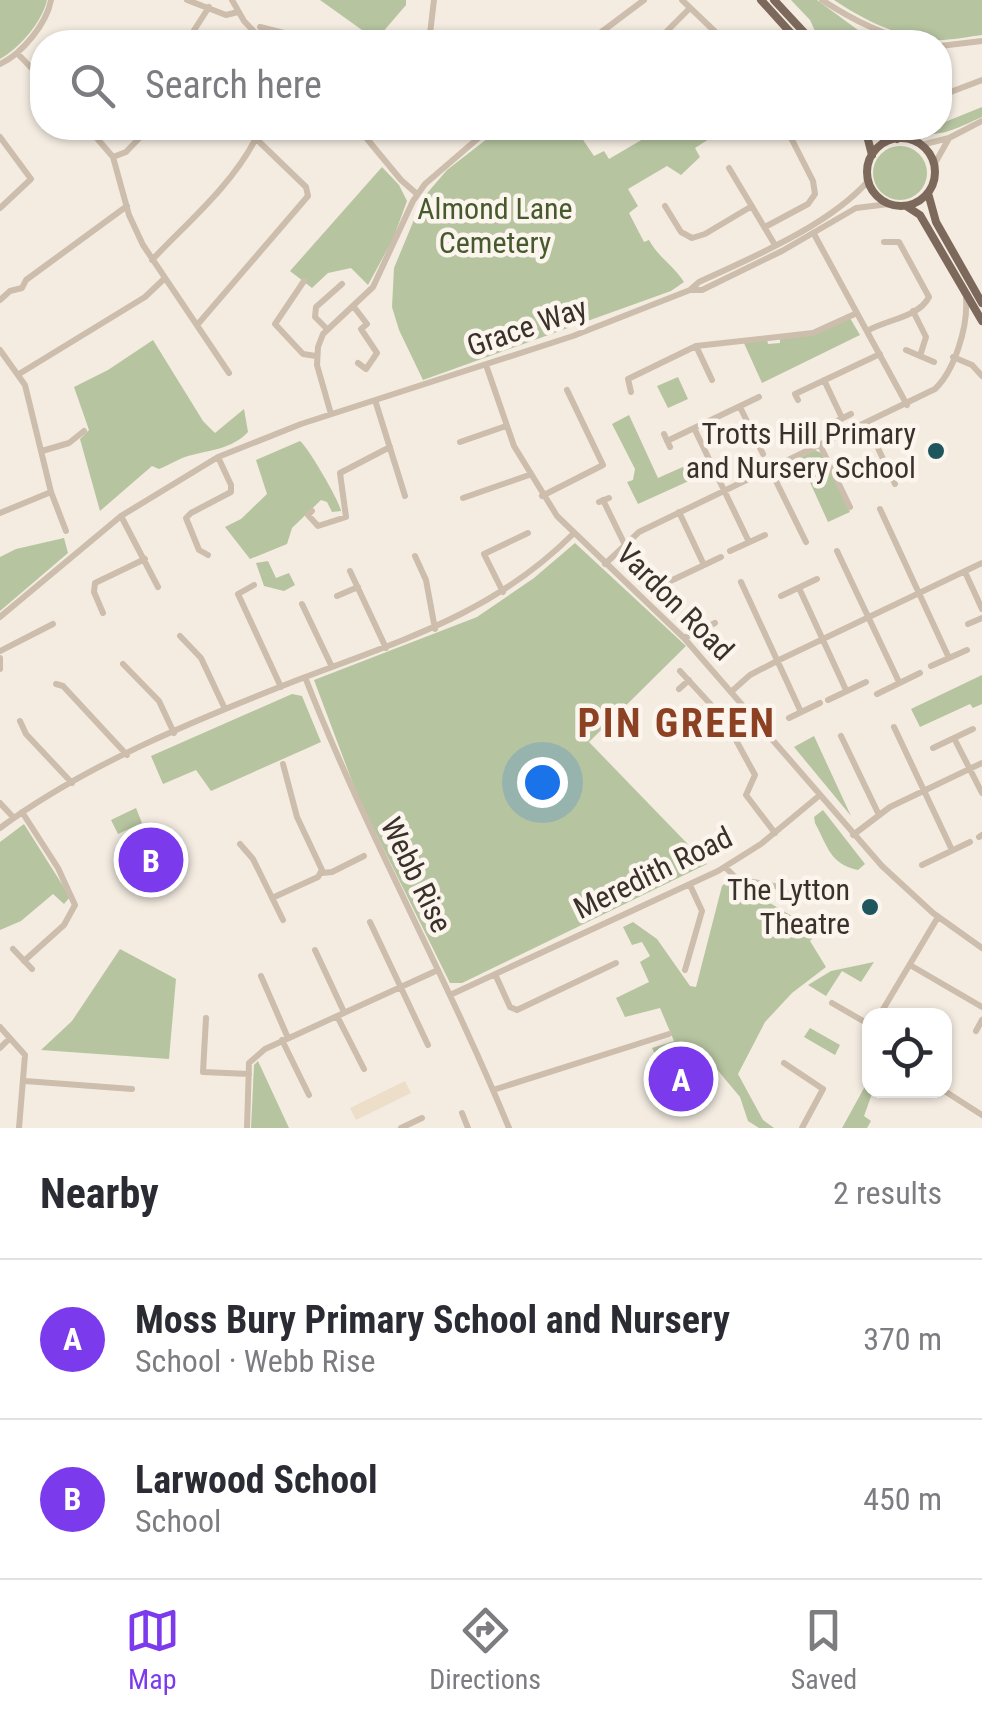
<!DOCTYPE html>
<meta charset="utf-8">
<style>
body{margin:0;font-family:"Roboto Condensed",sans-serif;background:#f2f2f3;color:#2b2b33}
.controls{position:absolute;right:30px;bottom:30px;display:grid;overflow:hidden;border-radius:20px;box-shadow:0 2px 8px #0004}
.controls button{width:90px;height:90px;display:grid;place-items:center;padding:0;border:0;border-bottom:2px solid #e1e1e2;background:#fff;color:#2b2b33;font:50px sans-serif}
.you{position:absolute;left:542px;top:782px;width:35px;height:35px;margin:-25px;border:8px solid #fff;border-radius:50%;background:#1a73e8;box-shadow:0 0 0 15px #1a73e833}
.badge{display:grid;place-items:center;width:65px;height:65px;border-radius:50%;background:#7c3aed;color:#fff;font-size:32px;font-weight:700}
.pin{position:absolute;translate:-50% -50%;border:5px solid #fff;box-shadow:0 2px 10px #0006}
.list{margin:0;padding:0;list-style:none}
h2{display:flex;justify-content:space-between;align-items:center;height:130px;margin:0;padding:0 40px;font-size:42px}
h2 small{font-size:32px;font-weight:400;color:#7c7c81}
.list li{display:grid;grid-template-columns:65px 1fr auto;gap:30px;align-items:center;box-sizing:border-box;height:160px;padding:0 40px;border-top:2px solid #e1e1e2}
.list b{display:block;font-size:38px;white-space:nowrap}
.list p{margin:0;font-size:32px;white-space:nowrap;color:#7c7c81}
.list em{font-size:32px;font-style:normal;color:#7c7c81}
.icon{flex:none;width:55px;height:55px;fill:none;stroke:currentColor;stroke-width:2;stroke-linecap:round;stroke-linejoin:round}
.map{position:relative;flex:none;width:982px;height:1128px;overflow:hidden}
.search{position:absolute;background:#fff;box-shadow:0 2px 8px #0004;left:30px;right:30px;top:30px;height:110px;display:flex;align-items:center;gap:25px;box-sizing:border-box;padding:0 35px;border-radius:40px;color:#7c7c81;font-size:38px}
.sheet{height:450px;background:#fff}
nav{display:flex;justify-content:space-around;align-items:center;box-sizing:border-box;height:140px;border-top:2px solid #e1e1e2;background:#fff;font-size:28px;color:#7c7c81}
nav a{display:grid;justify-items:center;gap:5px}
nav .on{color:#7c3aed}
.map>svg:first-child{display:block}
.green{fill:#b6c4a0}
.plaza{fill:#ecdec8}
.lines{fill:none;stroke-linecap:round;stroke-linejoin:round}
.minor{stroke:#cdbdac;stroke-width:6}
.major{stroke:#7d695c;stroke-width:8}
.poi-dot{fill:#1f565e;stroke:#fbf5ee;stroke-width:4}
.labels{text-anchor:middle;stroke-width:9;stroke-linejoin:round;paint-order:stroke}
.park-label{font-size:30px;fill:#475a2e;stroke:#fbf5ee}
.street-label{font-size:30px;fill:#3b312b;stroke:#fbf5ee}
.poi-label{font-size:30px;fill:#3b312b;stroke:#fbf5ee;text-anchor:end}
.district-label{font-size:40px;font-weight:bold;letter-spacing:2.5px;fill:#8c4122;stroke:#fbf5ee}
</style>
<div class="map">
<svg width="982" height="1128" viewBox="0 0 982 1128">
<rect width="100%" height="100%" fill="#f4ece1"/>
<path class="green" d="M 0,0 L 47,0 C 42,22 20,48 0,59 Z
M 320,0 L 406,0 L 406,5 L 376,40 Z
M 791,0 L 817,0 L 862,33 L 883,42 L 820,42 L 810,20 Z
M 834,0 L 982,0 L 982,35 C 966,37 948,41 933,40 C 898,37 862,19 834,0 Z
M 982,107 L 982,117 C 945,134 934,140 894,128 L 940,128 L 940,124 Z
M 501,128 L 575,128 L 594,156 L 604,151 L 609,159 L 643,139 L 637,128 L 745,128 L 731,140 L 723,130 L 695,148 L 700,157 L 681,175 L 667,166 L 628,189 L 638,206 L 629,213 L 644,242 L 649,240 C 659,258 674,266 684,282 L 671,291 L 423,380 L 399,330 L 392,307 L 394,268 L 423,198 L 447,170 Z
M873 173a27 27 0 1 1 54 0a27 27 0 1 1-54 0Z
M 382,167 L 399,185 L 407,201 L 393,239 L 368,285 L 351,268 L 328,273 L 312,288 L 290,271 Z
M 850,318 L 860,335 L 762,383 L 743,341 L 767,339 L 768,344 L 780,343 L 780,338 L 814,335 Z
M 153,340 L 203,421 L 215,433 L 244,409 L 248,432 C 232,449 210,450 188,456 C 178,459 169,465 159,469 L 152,466 L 100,511 L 80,439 L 89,430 L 74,387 L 108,370 Z
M 678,377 L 688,399 L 668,408 L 657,386 Z
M 629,415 L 658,478 L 685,466 L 691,480 L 638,504 L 627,482 L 633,480 L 635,469 L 612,424 Z
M 300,441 C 308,447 340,502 341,511 L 332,512 L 327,502 L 321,500 L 292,528 L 287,544 L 250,559 L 225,527 L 241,519 L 267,494 L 256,460 Z
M 815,450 L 821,453 L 850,512 L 828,522 L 799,458 Z
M 64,538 L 68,553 L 0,611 L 0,557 L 16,549 Z
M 575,543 L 686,646 L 589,742 L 707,864 L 462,983 L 450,983 L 358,797 L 314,680 L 477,617 L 534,578 Z
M 268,561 L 276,578 L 289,573 L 295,585 L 284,591 L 264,586 L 256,563 Z
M 982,675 L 982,704 L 973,708 L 970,704 L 920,727 L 911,709 Z
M 292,694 L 302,696 L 321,742 L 211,791 L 196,770 L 163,784 L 151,756 Z
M 814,736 L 851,816 L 794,747 Z
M 136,808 L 142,823 L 118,834 L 111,820 Z
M 823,810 L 865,864 L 858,870 C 830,864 828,847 815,823 L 814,817 Z
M 24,824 L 70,897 L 64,904 L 53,894 L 21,921 L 0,930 L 0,842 Z
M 729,879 L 792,916 L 815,935 L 810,941 L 826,967 L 792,993 L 765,1022 L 738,1074 L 763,1120 L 774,1128 L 759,1128 L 748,1121 L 740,1097 L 710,1061 L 708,1054 L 662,1069 L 652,1048 L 674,1041 L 660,1008 L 625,1017 L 616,998 L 649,982 L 640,962 L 650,956 L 642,942 L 632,945 L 623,927 L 633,922 L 657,939 L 690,986 L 696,987 L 722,886 Z
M 120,949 L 176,979 L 169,1059 L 41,1050 L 72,1021 Z
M 874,962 L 861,982 L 842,971 L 826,996 L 808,985 L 831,971 Z
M 810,1028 L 840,1045 L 835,1055 L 804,1037 Z
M 258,1061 L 289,1128 L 251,1128 L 254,1065 Z
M 869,1079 L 870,1090 L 873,1091 L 864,1116 L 871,1121 L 867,1128 L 842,1128 Z"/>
<path class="plaza" d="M 405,1081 L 411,1093 L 356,1120 L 350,1108 Z"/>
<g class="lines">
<path class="minor" d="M 187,0 L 226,15 L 238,12
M 232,0 L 244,21 L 264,42
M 682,0 L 726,42
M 822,0 C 851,19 880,34 914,42
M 260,27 L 320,42
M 176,42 L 191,35 L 209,7
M 429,42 L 434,0
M 588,42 L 644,0
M 656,42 L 690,8
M 940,46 L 982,41
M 17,53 L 42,79
M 0,64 C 22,54 47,23 51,0
M 940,96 L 982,80
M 88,128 L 113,157 L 129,215 L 143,245 L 229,373
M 358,128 L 401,180 L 417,194
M 0,137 L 31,179 L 0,208
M 921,145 L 949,138 L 982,121
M 113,157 L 126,152 L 149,128
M 934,165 L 948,140
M 729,168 L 775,245
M 665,206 L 681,232 L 692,238 L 705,234 L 752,206
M 765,227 L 808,204 L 815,194 L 813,181 L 786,128
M 814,234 L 907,405
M 152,260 C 188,222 232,185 256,138
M 304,281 L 275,324 L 303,354 L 316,356
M 691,289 L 699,282 C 753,257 830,225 869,180
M 0,300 L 10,291 L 22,288 L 26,280 L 127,206
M 354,307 L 367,324 L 361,329 L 377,353 L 366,369 L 358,363
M 913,311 L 926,337 L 920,356
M 198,324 L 308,196 L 306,187 L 245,128
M 327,329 L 315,317 L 316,307 L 342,284
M 867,331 C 887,319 918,318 929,297 L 899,242 L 884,242
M 696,346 L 712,380
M 0,350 L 25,385 L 51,492 L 66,531
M 906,350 L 934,362
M 953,357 L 972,365 L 982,376
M 486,365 L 514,446 L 557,516 L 684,638 L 882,866 L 933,913 L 982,948
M 19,374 L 145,297 L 165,278
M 824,380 L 842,418
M 631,392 L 628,379 L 696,346 L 813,333 L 857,313
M 375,400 L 405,496
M 798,400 L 795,394 L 880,354
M 740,407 L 763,454
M 331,414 L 317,365 L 318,347 L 323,334 L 373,287 L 413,201 L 425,184 L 490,128
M 835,422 L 851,414
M 866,423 L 895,484
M 694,428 L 749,542
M 664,434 L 670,447
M 667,441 L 759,397
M 460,442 L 506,426
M 820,445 L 850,507
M 42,451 L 69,443 L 84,431
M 770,469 L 806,542
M 542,496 L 603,465 L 567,390
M 463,498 L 529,475
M 603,500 L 624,543
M 599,502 L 609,498
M 880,509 L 949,658
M 312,511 L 308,515 L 318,526 L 346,517 L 340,473 L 390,447
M 679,512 L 704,565
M 0,513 L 51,492
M 121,516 L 158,587
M 730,551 L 765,535
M 837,551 L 899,682
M 208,555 L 199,550 L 186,518 L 191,513 L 231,492 L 231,485 L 218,457
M 415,556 L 426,580 L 435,629
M 605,564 L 639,532 L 935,389 C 955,370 968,326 966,299
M 350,571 L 386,648
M 965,572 L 982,609
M 741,582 L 801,712
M 254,585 L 238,594 L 281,687
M 662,585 L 721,557
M 799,588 L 846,690
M 503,592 L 484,554 L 528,533
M 337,596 L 358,587
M 781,596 L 817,579
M 302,604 L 332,667
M 103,613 L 94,592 L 95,583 L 145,559
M 0,617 L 121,516 L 218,457 L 301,424 L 573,336 L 690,290 L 702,290 L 782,251 L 856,208 L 889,204
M 968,624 L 982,618
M 180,636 L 201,658 L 225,709
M 684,638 L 715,623
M 0,651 L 53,624
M 0,658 L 0,669
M 123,664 L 159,701 L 174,733
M 931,666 L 967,650
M 680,671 L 725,720 L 755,775 L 746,795 L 775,833
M 305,677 C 365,831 446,975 509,1128
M 56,684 L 63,686 L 127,755
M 679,689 L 689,680
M 732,691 L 750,675 L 777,661 L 982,563
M 877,694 L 920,673
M 828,700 L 866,682
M 789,718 L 820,703
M 20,721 L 26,734 L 72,783
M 894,727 L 952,850
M 841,736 L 879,815
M 954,738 L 982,793
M 933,748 L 973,729
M 0,803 L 14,818
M 22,812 L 58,868 L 75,905 L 64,925 L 24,961
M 0,828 C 86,764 200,718 300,679 C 402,640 493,614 573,534
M 853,835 L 890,807 L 982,763
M 979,837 L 982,835
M 240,844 L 253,859 L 283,920
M 922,865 L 970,842
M 725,867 L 737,879 L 833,897
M 322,873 L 332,872 L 364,856
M 272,898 L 318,877 L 322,870 L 297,817 L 283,764
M 370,922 L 428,1045
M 13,949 L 32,969
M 315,950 L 344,1012
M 910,965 L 982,1007
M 685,970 L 702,911 L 690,885
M 495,974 L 510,1007 L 517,1010 L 616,963
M 261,976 L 288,1038
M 450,995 L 718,871 L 761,844 L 820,795
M 832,1003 L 870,1025
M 337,1016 L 364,1069
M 879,1016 L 938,917
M 206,1018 L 203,1072 L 249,1074
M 0,1027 L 25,1055 L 19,1128
M 976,1031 L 982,1020
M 282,1040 L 309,1095
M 0,1048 L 10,1038
M 784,1063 L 823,1089 L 802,1128
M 25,1081 L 132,1089
M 493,1090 L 669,1034
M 943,1090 L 982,1115
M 925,1092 L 926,1090
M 462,1113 L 468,1128
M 247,1128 L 249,1063 L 265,1049 L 438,970
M 401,1128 L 422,1118"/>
<path class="major" d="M 761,0 L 799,42
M 774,0 L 813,42
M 865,128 L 872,155
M 882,128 L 897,139
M867 172a34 34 0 1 1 68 0a34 34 0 1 1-68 0Z
M 928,193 L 936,222 L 982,303
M 906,206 L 920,215 L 982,321"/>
</g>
<g class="poi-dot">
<circle cx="936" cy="451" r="10"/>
<circle cx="870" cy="907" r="10"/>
</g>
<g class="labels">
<g class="park-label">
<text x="495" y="219">Almond Lane<tspan x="495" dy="34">Cemetery</tspan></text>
</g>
<g class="street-label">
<text transform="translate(527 327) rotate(-19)" y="10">Grace Way</text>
<text transform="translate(675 602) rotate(45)" y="10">Vardon Road</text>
<text transform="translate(653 873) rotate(-26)" y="10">Meredith Road</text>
<text transform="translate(416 875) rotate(64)" y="10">Webb Rise</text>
</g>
<g class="poi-label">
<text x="916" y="444">Trotts Hill Primary<tspan x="916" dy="34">and Nursery School</tspan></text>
<text x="850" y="900">The Lytton<tspan x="850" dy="34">Theatre</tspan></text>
</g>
<g class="district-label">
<text x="677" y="737">PIN GREEN</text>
</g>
</g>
</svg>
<div class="controls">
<button><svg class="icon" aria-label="locate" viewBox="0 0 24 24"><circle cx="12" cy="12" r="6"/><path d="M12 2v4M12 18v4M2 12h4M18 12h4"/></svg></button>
</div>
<div class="you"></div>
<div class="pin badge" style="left:681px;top:1079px">A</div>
<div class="pin badge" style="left:151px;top:860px">B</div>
<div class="search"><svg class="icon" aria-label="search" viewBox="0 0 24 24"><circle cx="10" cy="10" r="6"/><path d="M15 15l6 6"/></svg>Search here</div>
</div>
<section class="sheet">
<h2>Nearby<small>2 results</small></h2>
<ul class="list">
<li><span class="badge">A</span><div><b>Moss Bury Primary School and Nursery</b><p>School · Webb Rise</p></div><em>370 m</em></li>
<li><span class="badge">B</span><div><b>Larwood School</b><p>School</p></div><em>450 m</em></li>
</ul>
</section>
<nav>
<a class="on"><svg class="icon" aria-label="map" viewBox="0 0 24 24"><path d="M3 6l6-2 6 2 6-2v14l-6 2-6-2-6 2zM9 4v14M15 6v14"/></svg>Map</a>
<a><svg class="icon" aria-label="directions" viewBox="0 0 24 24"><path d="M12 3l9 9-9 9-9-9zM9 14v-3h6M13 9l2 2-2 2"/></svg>Directions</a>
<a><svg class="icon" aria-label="saved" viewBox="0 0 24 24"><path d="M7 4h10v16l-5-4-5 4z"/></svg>Saved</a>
</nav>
